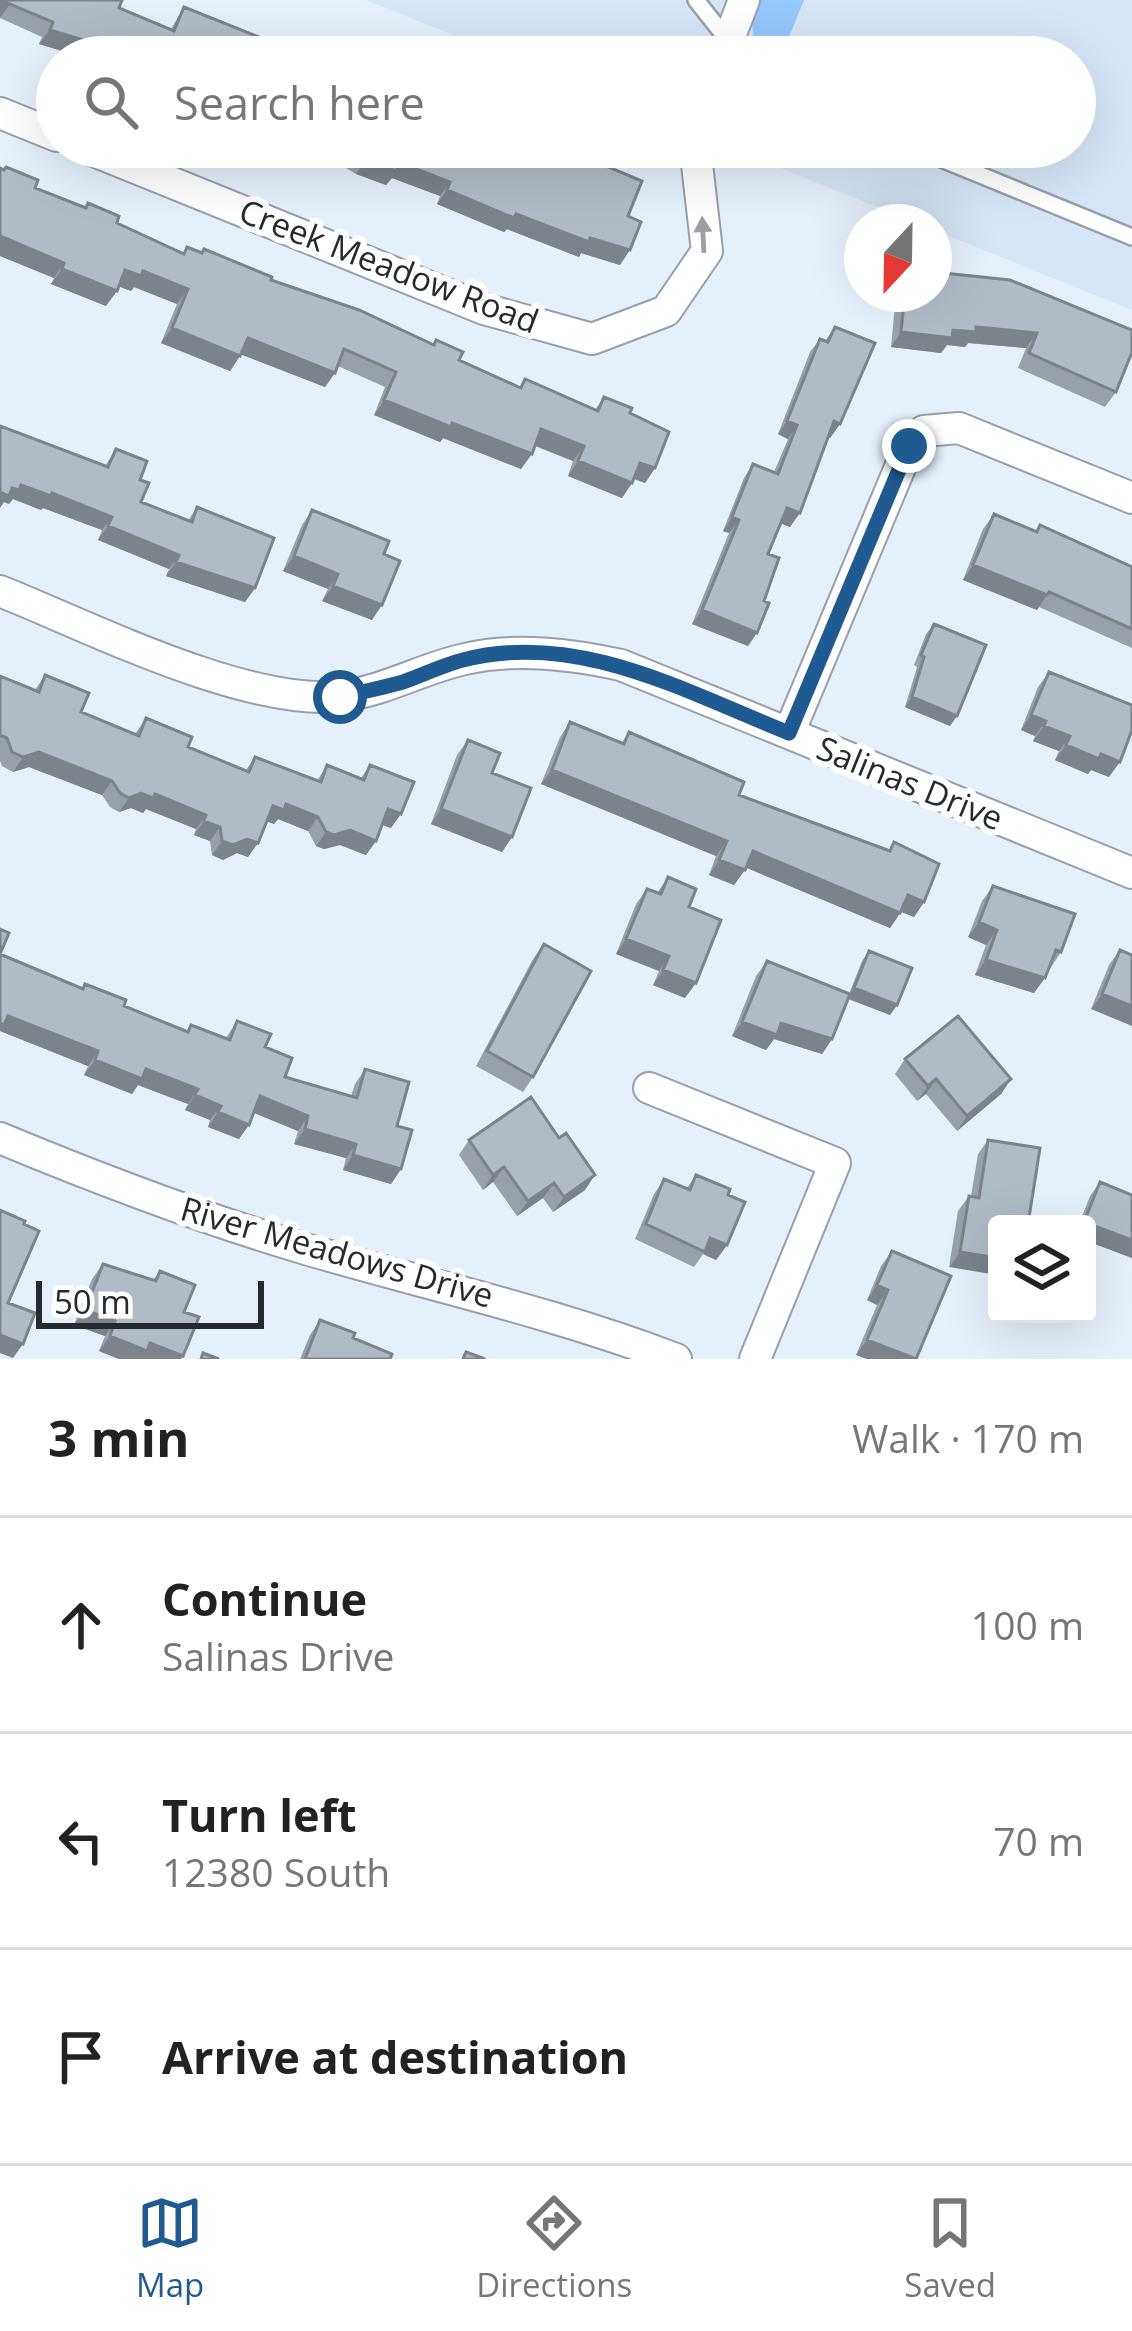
<!DOCTYPE html>
<meta charset="utf-8">
<style>
body{margin:0;font-family:"Open Sans",sans-serif;background:#f2f2f2;color:#222}
.controls{position:absolute;right:36px;bottom:36px;display:grid;overflow:hidden;border-radius:12px;box-shadow:0 12px 48px #0002}
.controls button{width:108px;height:108px;display:grid;place-items:center;padding:0;border:0;border-bottom:3px solid #e0e0e0;background:#fff;color:#222;font:60px sans-serif}
.compass{position:absolute;left:844px;top:204px;width:108px;height:108px;border-radius:50%;background:#fff;box-shadow:0 12px 48px #0002;rotate:202deg}
.scale{position:absolute;left:36px;bottom:30px;width:228px;box-sizing:border-box;padding-left:12px;border:6px solid #26292d;border-top:0;font-size:33px;line-height:42px;white-space:nowrap;color:#26292d;-webkit-text-stroke:9px #fff;paint-order:stroke}
.stop{position:absolute;width:36px;height:36px;margin:-27px;border:9px solid #1f5a91;border-radius:50%;background:#fff}
.stop.end{background:#1f5a91;border-color:#fff;box-shadow:0 3px 12px #0008}
.list{margin:0;padding:0;list-style:none}
h2{display:flex;justify-content:space-between;align-items:center;height:156px;margin:0;padding:0 48px;font-size:51px}
h2 small{font-size:39px;font-weight:400;color:#767676}
.list li{display:grid;grid-template-columns:78px 1fr auto;gap:36px;align-items:center;box-sizing:border-box;height:216px;padding:0 48px;border-top:3px solid #e0e0e0}
.list b{display:block;font-size:45px;white-space:nowrap}
.list p{margin:0;font-size:39px;white-space:nowrap;color:#767676}
.list em{font-size:39px;font-style:normal;color:#767676}
.icon{flex:none;width:66px;height:66px;fill:none;stroke:currentColor;stroke-width:2;stroke-linecap:round;stroke-linejoin:round}
.map{position:relative;flex:none;width:1132px;height:1359px;overflow:hidden}
.search{position:absolute;background:#fff;box-shadow:0 12px 48px #0002;left:36px;right:36px;top:36px;height:132px;display:flex;align-items:center;gap:30px;box-sizing:border-box;padding:0 42px;border-radius:66px;color:#767676;font-size:45px}
.sheet{height:804px;background:#fff}
nav{display:flex;justify-content:space-around;align-items:center;box-sizing:border-box;height:168px;border-top:3px solid #e0e0e0;background:#fff;font-size:33px;color:#767676}
nav a{display:grid;justify-items:center;gap:6px}
nav .on{color:#1f5a91}
.map>svg:first-child{display:block}
.built{fill:#d7e6f7}
.green{fill:#95c8fd}
.lines{fill:none;stroke-linecap:round;stroke-linejoin:round}
.lane-casing{stroke:#97a0aa;stroke-width:20}
.street-casing{stroke:#97a0aa;stroke-width:34}
.lane{stroke:#fff;stroke-width:15}
.street{stroke:#fff;stroke-width:30}
.wall{fill:#98a1a9}
.shaded-wall{fill:#7c838a}
.building{fill:#b1bbc5;stroke:#7c838a;stroke-width:3}
.oneway{fill:#9d9fa0}
.route{stroke:#1f5a91;stroke-width:15}
.labels{text-anchor:middle;stroke-width:12;stroke-linejoin:round;paint-order:stroke}
.street-label{font-size:33px;fill:#26292d;stroke:#fff}
</style>
<div class="map">
<svg width="1132" height="1359" viewBox="0 0 1132 1359">
<rect width="100%" height="100%" fill="#e6f0fb"/>
<path class="built" d="M 366,0 L 1132,0 L 1132,310 L 934,230 L 934,222 L 914,222 L 729,147 L 1075,147 L 1075,57 L 507,57 Z"/>
<path class="green" d="M 755,0 L 804,0 L 781,57 L 769,57 L 755,45 L 750,12 Z"/>
<g class="lines">
<defs>
<path id="lane" d="M 696,0 L 727,39
M 912,147 L 1132,237"/>
<path id="street" d="M 722,57 L 744,0
M 0,113 L 57,136
M 84,147 L 484,309 L 592,339 L 666,311 L 707,251 L 695,147
M 0,591 C 90,627 247,707 342,696 C 385,691 423,668 465,659 C 516,647 571,654 621,665 L 1132,873
M 789,733 L 909,446 L 924,431 L 959,428 L 1132,498
M 649,1088 L 835,1163 L 755,1359
M 0,1138 C 101,1180 204,1219 309,1250 C 432,1286 556,1313 676,1359"/>
</defs>
<use href="#lane" class="lane-casing"/>
<use href="#street" class="street-casing"/>
<use href="#lane" class="lane"/>
<use href="#street" class="street"/>
</g>
<path class="wall" d="M 0,0 L 119,8 L 171,29 L 184,7 L 309,57 L 82,57 L 39,44 L 42,37 L 0,18 Z
M 319,147 L 561,147 L 628,216 L 620,265 L 581,253 L 579,257 L 507,229 L 504,232 L 437,204 L 440,196 L 392,178 L 386,185 L 356,174 L 341,165 L 344,157 Z
M 0,168 L 35,188 L 85,208 L 88,203 L 117,223 L 183,253 L 187,247 L 271,280 L 519,387 L 525,379 L 595,410 L 604,397 L 630,413 L 655,468 L 645,483 L 634,479 L 622,498 L 568,476 L 573,461 L 535,446 L 521,469 L 443,438 L 440,442 L 374,415 L 385,387 L 338,366 L 325,387 L 241,354 L 230,371 L 161,343 L 177,304 L 134,287 L 131,291 L 118,286 L 106,306 L 51,284 L 54,278 L 0,256 Z
M 1010,280 L 1116,392 L 1105,407 L 1018,368 L 1026,348 L 968,343 L 965,347 L 947,345 L 941,353 L 891,347 L 896,294 L 934,294 Z
M 835,327 L 840,424 L 830,438 L 828,437 L 790,527 L 781,523 L 768,554 L 748,646 L 692,624 L 729,533 L 723,531 L 744,478 L 753,464 L 774,472 L 788,439 L 778,434 L 810,352 L 820,339 L 825,341 Z
M 0,426 L 105,466 L 116,449 L 140,480 L 141,502 L 188,521 L 197,507 L 255,588 L 245,602 L 166,576 L 169,569 L 98,540 L 102,530 L 43,508 L 41,510 L 13,499 L 9,504 L 4,502 Z
M 312,510 L 384,554 L 372,620 L 322,601 L 328,589 L 283,571 L 302,525 Z
M 994,514 L 1036,531 L 1040,525 L 1132,567 L 1132,648 L 1039,607 L 1037,610 L 963,580 L 983,529 Z
M 934,624 L 950,726 L 905,707 L 917,667 L 914,665 L 926,634 Z
M 1049,672 L 1109,777 L 1091,770 L 1088,774 L 1055,760 L 1059,751 L 1033,741 L 1035,736 L 1021,730 L 1038,687 Z
M 45,675 L 81,712 L 135,734 L 146,718 L 188,747 L 246,770 L 255,757 L 317,781 L 327,765 L 361,778 L 370,765 L 391,828 L 382,825 L 376,841 L 366,855 L 340,845 L 324,849 L 316,846 L 308,831 L 278,819 L 274,824 L 267,821 L 258,843 L 248,857 L 237,853 L 223,860 L 212,855 L 210,841 L 194,835 L 196,829 L 146,809 L 143,813 L 131,808 L 119,812 L 110,807 L 102,795 L 29,767 L 13,772 L 2,766 L 0,761 L 0,676 L 35,690 Z
M 570,722 L 622,743 L 629,732 L 739,795 L 888,851 L 894,842 L 924,902 L 914,917 L 901,912 L 890,928 L 746,867 L 734,885 L 709,875 L 716,856 L 541,784 L 560,737 Z
M 468,740 L 492,773 L 512,837 L 502,852 L 431,824 L 457,755 Z
M 668,877 L 689,907 L 685,998 L 653,985 L 659,971 L 616,954 L 636,904 L 647,889 L 657,893 Z
M 993,886 L 1061,952 L 1034,993 L 975,975 L 986,945 L 968,937 L 982,901 Z
M 544,944 L 533,1077 L 523,1092 L 476,1066 L 533,959 Z
M 1120,950 L 1132,955 L 1091,1009 L 1109,965 Z
M 869,951 L 897,1005 L 890,1015 L 848,999 L 832,1039 L 822,1054 L 774,1039 L 766,1050 L 732,1036 L 756,976 L 767,961 L 849,994 L 862,961 Z
M 0,954 L 82,988 L 85,984 L 124,1006 L 186,1032 L 191,1025 L 226,1038 L 237,1021 L 265,1047 L 285,1077 L 351,1096 L 355,1084 L 365,1069 L 397,1126 L 401,1169 L 391,1184 L 343,1170 L 346,1158 L 294,1144 L 298,1131 L 254,1113 L 239,1139 L 208,1127 L 210,1120 L 185,1110 L 188,1104 L 138,1085 L 132,1094 L 84,1075 L 88,1066 L 0,1031 Z
M 905,1059 L 1011,1079 L 1001,1094 L 957,1131 L 926,1094 L 917,1101 L 895,1074 Z
M 469,1140 L 585,1190 L 553,1212 L 543,1198 L 517,1216 L 493,1182 L 483,1190 L 459,1155 Z
M 988,1140 L 1040,1148 L 949,1267 L 958,1211 L 969,1196 L 971,1196 L 978,1154 Z
M 696,1175 L 728,1195 L 727,1245 L 716,1260 L 703,1254 L 694,1267 L 635,1239 L 654,1194 L 664,1179 L 687,1188 Z
M 1100,1182 L 1132,1258 L 1087,1241 L 1087,1224 L 1079,1224 L 1090,1196 Z
M 892,1251 L 916,1359 L 867,1359 L 856,1355 L 877,1305 L 867,1300 L 881,1266 Z
M 103,1264 L 153,1280 L 160,1271 L 184,1312 L 183,1356 L 181,1359 L 119,1359 L 99,1351 L 105,1336 L 74,1325 L 92,1279 Z
M 320,1320 L 353,1338 L 390,1359 L 300,1359 L 310,1335 Z"/>
<path class="shaded-wall" d="M 0,0 L 10,4 L 0,18 Z
M 50,30 L 103,46 L 129,57 L 82,57 L 39,44 Z
M 319,147 L 351,147 L 344,157 Z
M 366,159 L 399,162 L 450,182 L 440,196 L 392,178 L 386,185 L 356,174 Z
M 447,190 L 516,214 L 630,250 L 620,265 L 581,253 L 579,257 L 507,229 L 504,232 L 437,204 Z
M 0,236 L 64,263 L 54,278 L 0,256 Z
M 62,269 L 117,291 L 106,306 L 51,284 Z
M 125,270 L 143,271 L 188,289 L 177,304 L 134,287 L 131,291 L 115,285 Z
M 976,327 L 1037,333 L 1026,348 L 968,343 L 965,347 L 947,345 L 941,353 L 891,347 L 901,332 Z
M 172,328 L 240,356 L 230,371 L 161,343 Z
M 248,338 L 335,373 L 325,387 L 237,353 Z
M 384,400 L 452,423 L 532,454 L 521,469 L 443,438 L 440,442 L 374,415 Z
M 787,421 L 797,425 L 788,439 L 778,434 Z
M 834,421 L 840,424 L 830,438 L 824,435 Z
M 541,429 L 584,446 L 573,461 L 531,444 Z
M 578,461 L 632,483 L 622,498 L 568,476 Z
M 640,463 L 655,468 L 645,483 L 630,477 Z
M 21,485 L 52,493 L 112,517 L 102,530 L 43,508 L 41,510 L 13,499 L 9,504 L 4,502 L 0,508 L 0,492 Z
M 787,508 L 800,513 L 790,527 L 777,522 Z
M 732,517 L 739,520 L 729,533 L 723,531 Z
M 108,526 L 179,555 L 169,569 L 98,540 Z
M 294,556 L 338,574 L 328,589 L 283,571 Z
M 176,562 L 255,588 L 245,602 L 166,576 Z
M 973,565 L 1047,595 L 1037,610 L 963,580 Z
M 333,586 L 382,605 L 372,620 L 322,601 Z
M 702,610 L 757,633 L 748,646 L 692,624 Z
M 912,697 L 957,716 L 950,726 L 905,707 Z
M 1031,715 L 1046,721 L 1035,736 L 1021,730 Z
M 1044,726 L 1070,736 L 1059,751 L 1033,741 Z
M 1066,745 L 1101,754 L 1120,762 L 1109,777 L 1091,770 L 1088,774 L 1055,760 Z
M 39,752 L 112,781 L 102,795 L 29,767 L 13,772 L 23,757 Z
M 552,770 L 727,841 L 716,856 L 541,784 Z
M 141,793 L 155,794 L 206,815 L 196,829 L 146,809 L 143,813 L 131,808 L 119,812 L 129,798 Z
M 286,804 L 318,817 L 308,831 L 278,819 L 274,824 L 263,820 L 273,806 Z
M 388,809 L 401,814 L 391,828 L 378,823 Z
M 441,809 L 512,837 L 502,852 L 431,824 Z
M 204,821 L 220,827 L 210,841 L 194,835 Z
M 350,830 L 376,841 L 366,855 L 340,845 L 324,849 L 316,846 L 326,832 Z
M 247,839 L 258,843 L 248,857 L 237,853 L 223,860 L 212,855 L 222,841 Z
M 753,851 L 900,913 L 890,928 L 742,866 Z
M 719,860 L 745,870 L 734,885 L 709,875 Z
M 908,895 L 924,902 L 914,917 L 897,910 Z
M 979,922 L 997,930 L 986,945 L 968,937 Z
M 626,939 L 669,956 L 659,971 L 616,954 Z
M 986,960 L 1045,978 L 1034,993 L 975,975 Z
M 663,970 L 696,983 L 685,998 L 653,985 Z
M 854,988 L 897,1005 L 890,1015 L 847,998 Z
M 1102,994 L 1132,1006 L 1132,1026 L 1091,1009 Z
M 8,1016 L 98,1051 L 88,1066 L 0,1031 L 0,1023 Z
M 742,1022 L 781,1023 L 832,1039 L 822,1054 L 774,1039 L 766,1050 L 732,1036 Z
M 95,1060 L 146,1069 L 198,1089 L 188,1104 L 138,1085 L 132,1094 L 84,1075 Z
M 936,1079 L 926,1094 L 917,1101 L 928,1086 Z
M 1011,1079 L 1001,1094 L 957,1131 L 967,1116 Z
M 195,1095 L 221,1106 L 210,1120 L 185,1110 Z
M 260,1096 L 308,1116 L 298,1131 L 250,1111 Z
M 218,1112 L 249,1125 L 239,1139 L 208,1127 Z
M 305,1129 L 356,1144 L 346,1158 L 294,1144 Z
M 353,1155 L 401,1169 L 391,1184 L 343,1170 Z
M 504,1167 L 493,1182 L 483,1190 L 493,1175 Z
M 595,1175 L 585,1190 L 553,1212 L 564,1197 Z
M 554,1183 L 543,1198 L 517,1216 L 528,1201 Z
M 1084,1222 L 1132,1240 L 1132,1258 L 1087,1241 L 1087,1224 L 1083,1224 Z
M 710,1238 L 727,1245 L 716,1260 L 703,1254 Z
M 960,1252 L 997,1258 L 997,1275 L 949,1267 Z
M 877,1285 L 888,1290 L 877,1305 L 867,1300 Z
M 85,1310 L 115,1321 L 105,1336 L 74,1325 Z
M 0,1335 L 23,1344 L 13,1358 L 0,1353 Z
M 110,1336 L 150,1343 L 183,1356 L 181,1359 L 119,1359 L 99,1351 Z
M 867,1340 L 913,1359 L 867,1359 L 856,1355 Z"/>
<path class="building" d="M 0,0 L 122,0 L 119,8 L 174,31 L 184,7 L 309,57 L 129,57 L 103,46 L 50,30 L 53,22 Z
M 353,147 L 561,147 L 642,181 L 628,216 L 641,222 L 630,250 L 590,238 L 589,242 L 516,214 L 514,218 L 447,190 L 450,182 L 399,162 L 396,171 L 366,159 L 351,151 Z
M 6,167 L 38,180 L 35,188 L 86,208 L 88,203 L 119,216 L 117,223 L 184,254 L 187,247 L 202,253 L 204,249 L 272,277 L 271,280 L 359,310 L 434,345 L 436,340 L 463,352 L 459,360 L 521,388 L 525,379 L 598,411 L 604,397 L 632,408 L 630,413 L 669,432 L 655,468 L 640,463 L 632,483 L 578,461 L 584,446 L 541,429 L 532,454 L 452,423 L 451,427 L 384,400 L 396,372 L 344,349 L 335,373 L 248,338 L 240,356 L 172,328 L 188,289 L 143,271 L 141,276 L 125,270 L 117,291 L 62,269 L 64,263 L 0,236 L 0,168 L 4,170 Z
M 934,272 L 1010,280 L 1132,330 L 1132,352 L 1116,392 L 1029,353 L 1037,333 L 976,327 L 976,332 L 953,330 L 952,338 L 901,332 L 905,294 L 934,294 Z
M 835,327 L 875,343 L 840,424 L 834,421 L 800,513 L 787,508 L 768,554 L 779,558 L 764,601 L 769,603 L 757,633 L 702,610 L 739,520 L 732,517 L 753,464 L 778,474 L 797,425 L 787,421 L 820,339 L 828,342 Z
M 0,426 L 108,467 L 116,449 L 147,461 L 140,480 L 149,483 L 141,502 L 192,522 L 197,507 L 274,538 L 255,588 L 176,562 L 179,555 L 108,526 L 112,517 L 52,493 L 51,496 L 21,485 L 19,490 L 12,488 L 9,496 L 0,492 Z
M 312,510 L 389,541 L 384,554 L 400,561 L 382,605 L 333,586 L 338,574 L 294,556 Z
M 994,514 L 1037,532 L 1040,525 L 1132,567 L 1132,629 L 1049,592 L 1047,595 L 973,565 Z
M 934,624 L 986,645 L 957,716 L 912,697 L 924,657 L 921,655 Z
M 1049,672 L 1132,705 L 1132,730 L 1120,762 L 1101,754 L 1099,759 L 1066,745 L 1070,736 L 1044,726 L 1046,721 L 1031,715 Z
M 45,675 L 89,693 L 81,712 L 139,736 L 146,718 L 192,737 L 188,747 L 249,772 L 255,757 L 321,782 L 327,765 L 364,780 L 370,765 L 414,782 L 401,814 L 388,809 L 376,841 L 350,830 L 334,835 L 326,832 L 318,817 L 286,804 L 284,810 L 273,806 L 258,843 L 247,839 L 233,845 L 222,841 L 220,827 L 204,821 L 206,815 L 155,794 L 153,798 L 141,793 L 129,798 L 120,793 L 112,781 L 39,752 L 23,757 L 12,752 L 7,738 L 0,735 L 0,676 L 39,692 Z
M 570,722 L 624,744 L 629,732 L 744,782 L 739,795 L 890,851 L 894,842 L 939,864 L 924,902 L 908,895 L 900,913 L 753,851 L 745,870 L 719,860 L 727,841 L 552,770 Z
M 468,740 L 500,753 L 492,773 L 531,788 L 512,837 L 441,809 Z
M 668,877 L 696,889 L 689,907 L 721,920 L 696,983 L 663,970 L 669,956 L 626,939 L 647,889 L 661,894 Z
M 993,886 L 1075,914 L 1061,952 L 1056,950 L 1045,978 L 986,960 L 997,930 L 979,922 Z
M 0,929 L 9,933 L 0,954 Z
M 544,944 L 591,971 L 533,1077 L 487,1051 Z
M 1120,950 L 1132,955 L 1132,1006 L 1102,994 Z
M 869,951 L 912,968 L 897,1005 L 854,988 Z
M 0,954 L 83,989 L 85,984 L 126,1000 L 124,1006 L 188,1032 L 191,1025 L 230,1040 L 237,1021 L 271,1034 L 265,1047 L 292,1058 L 285,1077 L 357,1098 L 365,1069 L 409,1082 L 397,1126 L 412,1130 L 401,1169 L 353,1155 L 356,1144 L 305,1129 L 308,1116 L 260,1096 L 249,1125 L 218,1112 L 221,1106 L 195,1095 L 198,1089 L 146,1069 L 142,1079 L 95,1060 L 98,1051 L 8,1016 L 4,1025 L 0,1023 Z
M 767,961 L 850,994 L 832,1039 L 781,1023 L 777,1035 L 742,1022 Z
M 958,1016 L 1011,1079 L 967,1116 L 936,1079 L 928,1086 L 905,1059 Z
M 531,1097 L 559,1138 L 566,1133 L 595,1175 L 564,1197 L 554,1183 L 528,1201 L 504,1167 L 493,1175 L 469,1140 Z
M 988,1140 L 1040,1148 L 1028,1224 L 997,1224 L 997,1258 L 960,1252 L 969,1196 L 979,1198 Z
M 696,1175 L 730,1189 L 728,1195 L 745,1202 L 727,1245 L 710,1238 L 705,1252 L 646,1224 L 664,1179 L 690,1190 Z
M 1100,1182 L 1132,1195 L 1132,1240 L 1084,1222 Z
M 0,1210 L 25,1221 L 24,1224 L 39,1231 L 8,1303 L 35,1313 L 23,1344 L 0,1335 Z
M 892,1251 L 951,1276 L 916,1359 L 867,1340 L 888,1290 L 877,1285 Z
M 103,1264 L 156,1281 L 160,1271 L 195,1285 L 184,1312 L 199,1317 L 183,1356 L 150,1343 L 147,1351 L 110,1336 L 115,1321 L 85,1310 Z
M 320,1320 L 355,1333 L 353,1338 L 392,1354 L 390,1359 L 305,1359 Z
M 466,1352 L 485,1359 L 463,1359 Z
M 203,1353 L 219,1359 L 201,1359 Z"/>
<defs><path id="oneway-solid" d="M-6-.8H1V-3.2L6.5 0L1 3.2V.8H-6Z" transform="scale(3)"/></defs>
<use class="oneway" href="#oneway-solid" transform="translate(703 235) rotate(-93)"/>
<g class="lines">
<path class="route" d="M 340,697 C 361,692 382,688 403,682 C 423,675 443,665 463,660 C 577,630 686,692 789,733 L 909,446"/>
</g>
<g class="labels">
<g class="street-label">
<text transform="translate(389 266) rotate(21)" y="12">Creek Meadow Road</text>
<text transform="translate(910 783) rotate(22)" y="12">Salinas Drive</text>
<text transform="translate(337 1252) rotate(16)" y="12">River Meadows Drive</text>
</g>
</g>
</svg>
<div class="controls">
<button><svg class="icon" aria-label="layers" viewBox="0 0 24 24"><path d="M12 4l9 5-9 5-9-5zM3 14l9 5 9-5"/></svg></button>
</div>
<svg class="compass" viewBox="-18 -18 36 36"><path d="M0-13l5 13h-10z" fill="#e53935"/><path d="M0 13l5-13h-10z" fill="#767676"/></svg>
<div class="scale">50 m</div>
<div class="stop" style="left:340px;top:697px"></div>
<div class="stop end" style="left:909px;top:446px"></div>
<div class="search"><svg class="icon" aria-label="search" viewBox="0 0 24 24"><circle cx="10" cy="10" r="6"/><path d="M15 15l6 6"/></svg>Search here</div>
</div>
<section class="sheet">
<h2>3 min<small>Walk · 170 m</small></h2>
<ul class="list">
<li><svg class="icon" aria-label="ahead" viewBox="0 0 24 24"><path d="M12 20V5M6 11l6-6 6 6"/></svg><div><b>Continue</b><p>Salinas Drive</p></div><em>100 m</em></li>
<li><svg class="icon" aria-label="left" viewBox="0 0 24 24"><path d="M17 20v-9H6M10 6l-5 5 5 5"/></svg><div><b>Turn left</b><p>12380 South</p></div><em>70 m</em></li>
<li><svg class="icon" aria-label="arrive" viewBox="0 0 24 24"><path d="M6 21V4h12l-3 4 3 4H6"/></svg><div><b>Arrive at destination</b></div></li>
</ul>
</section>
<nav>
<a class="on"><svg class="icon" aria-label="map" viewBox="0 0 24 24"><path d="M3 6l6-2 6 2 6-2v14l-6 2-6-2-6 2zM9 4v14M15 6v14"/></svg>Map</a>
<a><svg class="icon" aria-label="directions" viewBox="0 0 24 24"><path d="M12 3l9 9-9 9-9-9zM9 14v-3h6M13 9l2 2-2 2"/></svg>Directions</a>
<a><svg class="icon" aria-label="saved" viewBox="0 0 24 24"><path d="M7 4h10v16l-5-4-5 4z"/></svg>Saved</a>
</nav>
